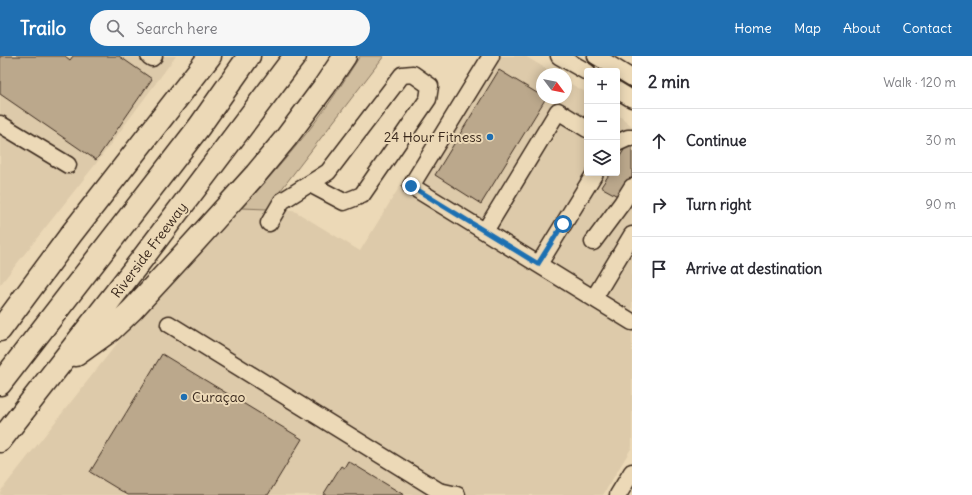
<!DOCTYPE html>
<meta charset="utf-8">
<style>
body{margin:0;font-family:Delius,sans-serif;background:#f7f7f7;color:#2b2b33}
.controls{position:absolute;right:12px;top:12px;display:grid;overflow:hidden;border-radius:4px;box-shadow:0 2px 10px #0003}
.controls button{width:36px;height:36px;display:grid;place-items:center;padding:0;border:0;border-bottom:1px solid #e1e1e2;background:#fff;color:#2b2b33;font:20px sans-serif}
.compass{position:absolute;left:536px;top:12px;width:36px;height:36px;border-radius:50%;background:#fff;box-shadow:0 2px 10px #0003;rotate:122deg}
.stop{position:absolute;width:12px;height:12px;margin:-9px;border:3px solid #1f6fb2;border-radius:50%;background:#fff}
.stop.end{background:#1f6fb2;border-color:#fff;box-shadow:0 1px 4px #0008}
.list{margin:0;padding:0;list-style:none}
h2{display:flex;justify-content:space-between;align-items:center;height:52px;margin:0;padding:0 16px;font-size:17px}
h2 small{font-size:13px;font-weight:400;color:#7c7c81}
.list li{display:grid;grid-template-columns:26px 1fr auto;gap:12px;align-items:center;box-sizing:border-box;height:64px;padding:0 16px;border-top:1px solid #e1e1e2}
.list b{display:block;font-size:15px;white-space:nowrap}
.list em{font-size:13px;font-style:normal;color:#7c7c81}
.icon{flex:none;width:22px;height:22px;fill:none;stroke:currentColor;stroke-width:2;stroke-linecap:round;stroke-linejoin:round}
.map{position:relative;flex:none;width:632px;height:439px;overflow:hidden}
header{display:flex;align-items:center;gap:24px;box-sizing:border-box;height:56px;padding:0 20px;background:#1f6fb2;color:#fff}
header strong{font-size:19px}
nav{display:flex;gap:22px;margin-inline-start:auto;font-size:14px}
.search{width:280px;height:36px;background:#f7f7f7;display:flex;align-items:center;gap:10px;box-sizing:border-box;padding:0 14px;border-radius:22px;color:#7c7c81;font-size:15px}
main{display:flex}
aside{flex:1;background:#fff}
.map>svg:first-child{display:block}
.built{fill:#ddcaaa}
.green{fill:#d0bd9e;stroke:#86745e}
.building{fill:#bba88c;stroke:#3b2a1e}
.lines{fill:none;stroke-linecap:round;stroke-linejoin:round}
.minor-casing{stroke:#3b2a1e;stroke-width:19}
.highway-casing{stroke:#3b2a1e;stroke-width:25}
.minor{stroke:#ecd9b7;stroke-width:16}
.highway{stroke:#ecd9b7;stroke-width:22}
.route{stroke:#1f6fb2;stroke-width:5}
.poi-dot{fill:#1f6fb2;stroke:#ecd9b7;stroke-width:1.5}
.labels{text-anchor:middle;stroke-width:4;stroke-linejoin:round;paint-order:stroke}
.poi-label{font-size:14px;fill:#3b2a1e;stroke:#ecd9b7;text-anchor:end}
.street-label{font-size:14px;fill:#3b2a1e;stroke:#ecd9b7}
</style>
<header>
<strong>Trailo</strong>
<div class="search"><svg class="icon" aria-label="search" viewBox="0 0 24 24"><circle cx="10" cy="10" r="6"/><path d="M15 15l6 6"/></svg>Search here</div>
<nav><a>Home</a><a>Map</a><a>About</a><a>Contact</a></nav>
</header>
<main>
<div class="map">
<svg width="632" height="439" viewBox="0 0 632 439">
<rect width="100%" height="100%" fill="#ecd9b7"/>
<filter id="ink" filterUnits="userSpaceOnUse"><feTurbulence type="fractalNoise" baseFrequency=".025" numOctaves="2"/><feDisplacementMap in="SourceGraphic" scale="8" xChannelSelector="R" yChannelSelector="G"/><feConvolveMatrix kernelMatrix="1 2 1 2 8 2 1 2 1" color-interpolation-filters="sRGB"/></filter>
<g filter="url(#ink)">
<path class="built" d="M 0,0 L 176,0 L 98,105 L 0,229 Z
M 480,0 L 525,0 L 555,18 L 542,18 L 542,42 L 566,42 L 566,25 L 587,37 L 587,117 L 617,117 L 617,58 L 632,70 L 632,391 L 603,439 L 0,439 L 0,436 L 119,285 L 242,152 L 293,154 L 360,195 Z"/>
<path class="green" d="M 360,0 L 384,0 L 277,139 L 273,146 L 267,153 L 242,152 C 277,113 312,74 340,31 C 347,21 353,10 360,0 Z"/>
<path class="building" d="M 0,0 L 65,0 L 70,4 L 73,0 L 119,0 L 152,23 L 96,104 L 0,38 Z
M 499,14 L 542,40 L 542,42 L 546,42 L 481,148 L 435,119 Z
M 629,86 L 632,88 L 632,128 L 623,143 L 601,131 L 610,117 L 617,117 L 617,105 Z
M 162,298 L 302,383 L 268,439 L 128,439 L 90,416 Z
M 348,405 L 404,439 L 323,439 L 341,410 L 344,412 Z"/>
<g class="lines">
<defs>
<path id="minor" d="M 149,0 L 152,2 L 154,0
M 491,0 L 411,130 L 632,266
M 559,0 L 587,16
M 596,0 L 632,22
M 617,34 L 632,43
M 0,68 L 68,109
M 617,87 L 628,82 L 632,82
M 269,167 L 282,145 L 328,116 L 402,19 L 413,18 L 430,30 L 428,43 L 362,139 L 344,146 L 310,128
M 485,175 L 558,55 L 587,73
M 593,186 L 622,147 L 632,131
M 539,208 L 595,117
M 594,242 L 632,179
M 169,268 L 439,435 L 457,439
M 618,439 L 632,416"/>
<path id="highway" d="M 0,274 L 72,177 L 210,0
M 76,299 L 111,274 L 132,254 L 191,190 L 256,118 L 286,82 L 324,31 L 345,0
M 0,328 L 199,71 L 249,0
M 0,385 L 142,203 L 295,0"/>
</defs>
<use href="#minor" class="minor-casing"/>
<use href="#highway" class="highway-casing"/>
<use href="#minor" class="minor"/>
<use href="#highway" class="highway"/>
</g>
</g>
<g class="lines" filter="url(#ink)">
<path class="route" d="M 411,130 L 538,208 L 563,168"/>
</g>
<g class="poi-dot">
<circle cx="490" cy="81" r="4"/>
<circle cx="184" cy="341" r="4"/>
</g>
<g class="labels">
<g class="poi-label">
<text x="482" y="86">24 Hour Fitness</text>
<text x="192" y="346" text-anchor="start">Curaçao</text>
</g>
<g class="street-label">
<text transform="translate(149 194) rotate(-53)" y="5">Riverside Freeway</text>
</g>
</g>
</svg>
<div class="controls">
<button>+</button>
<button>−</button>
<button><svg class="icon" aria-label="layers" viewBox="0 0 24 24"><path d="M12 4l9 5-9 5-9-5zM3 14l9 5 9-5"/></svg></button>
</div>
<svg class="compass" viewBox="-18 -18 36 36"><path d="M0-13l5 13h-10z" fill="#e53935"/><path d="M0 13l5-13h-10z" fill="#7c7c81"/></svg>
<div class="stop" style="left:563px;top:168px"></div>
<div class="stop end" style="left:411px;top:130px"></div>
</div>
<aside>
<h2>2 min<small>Walk · 120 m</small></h2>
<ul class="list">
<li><svg class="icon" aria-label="ahead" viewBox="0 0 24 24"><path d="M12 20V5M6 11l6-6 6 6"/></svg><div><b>Continue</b></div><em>30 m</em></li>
<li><svg class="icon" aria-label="right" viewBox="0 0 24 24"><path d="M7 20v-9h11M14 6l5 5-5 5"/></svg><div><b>Turn right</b></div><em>90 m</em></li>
<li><svg class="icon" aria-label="arrive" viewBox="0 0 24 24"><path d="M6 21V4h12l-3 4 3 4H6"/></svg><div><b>Arrive at destination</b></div></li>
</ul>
</aside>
</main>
